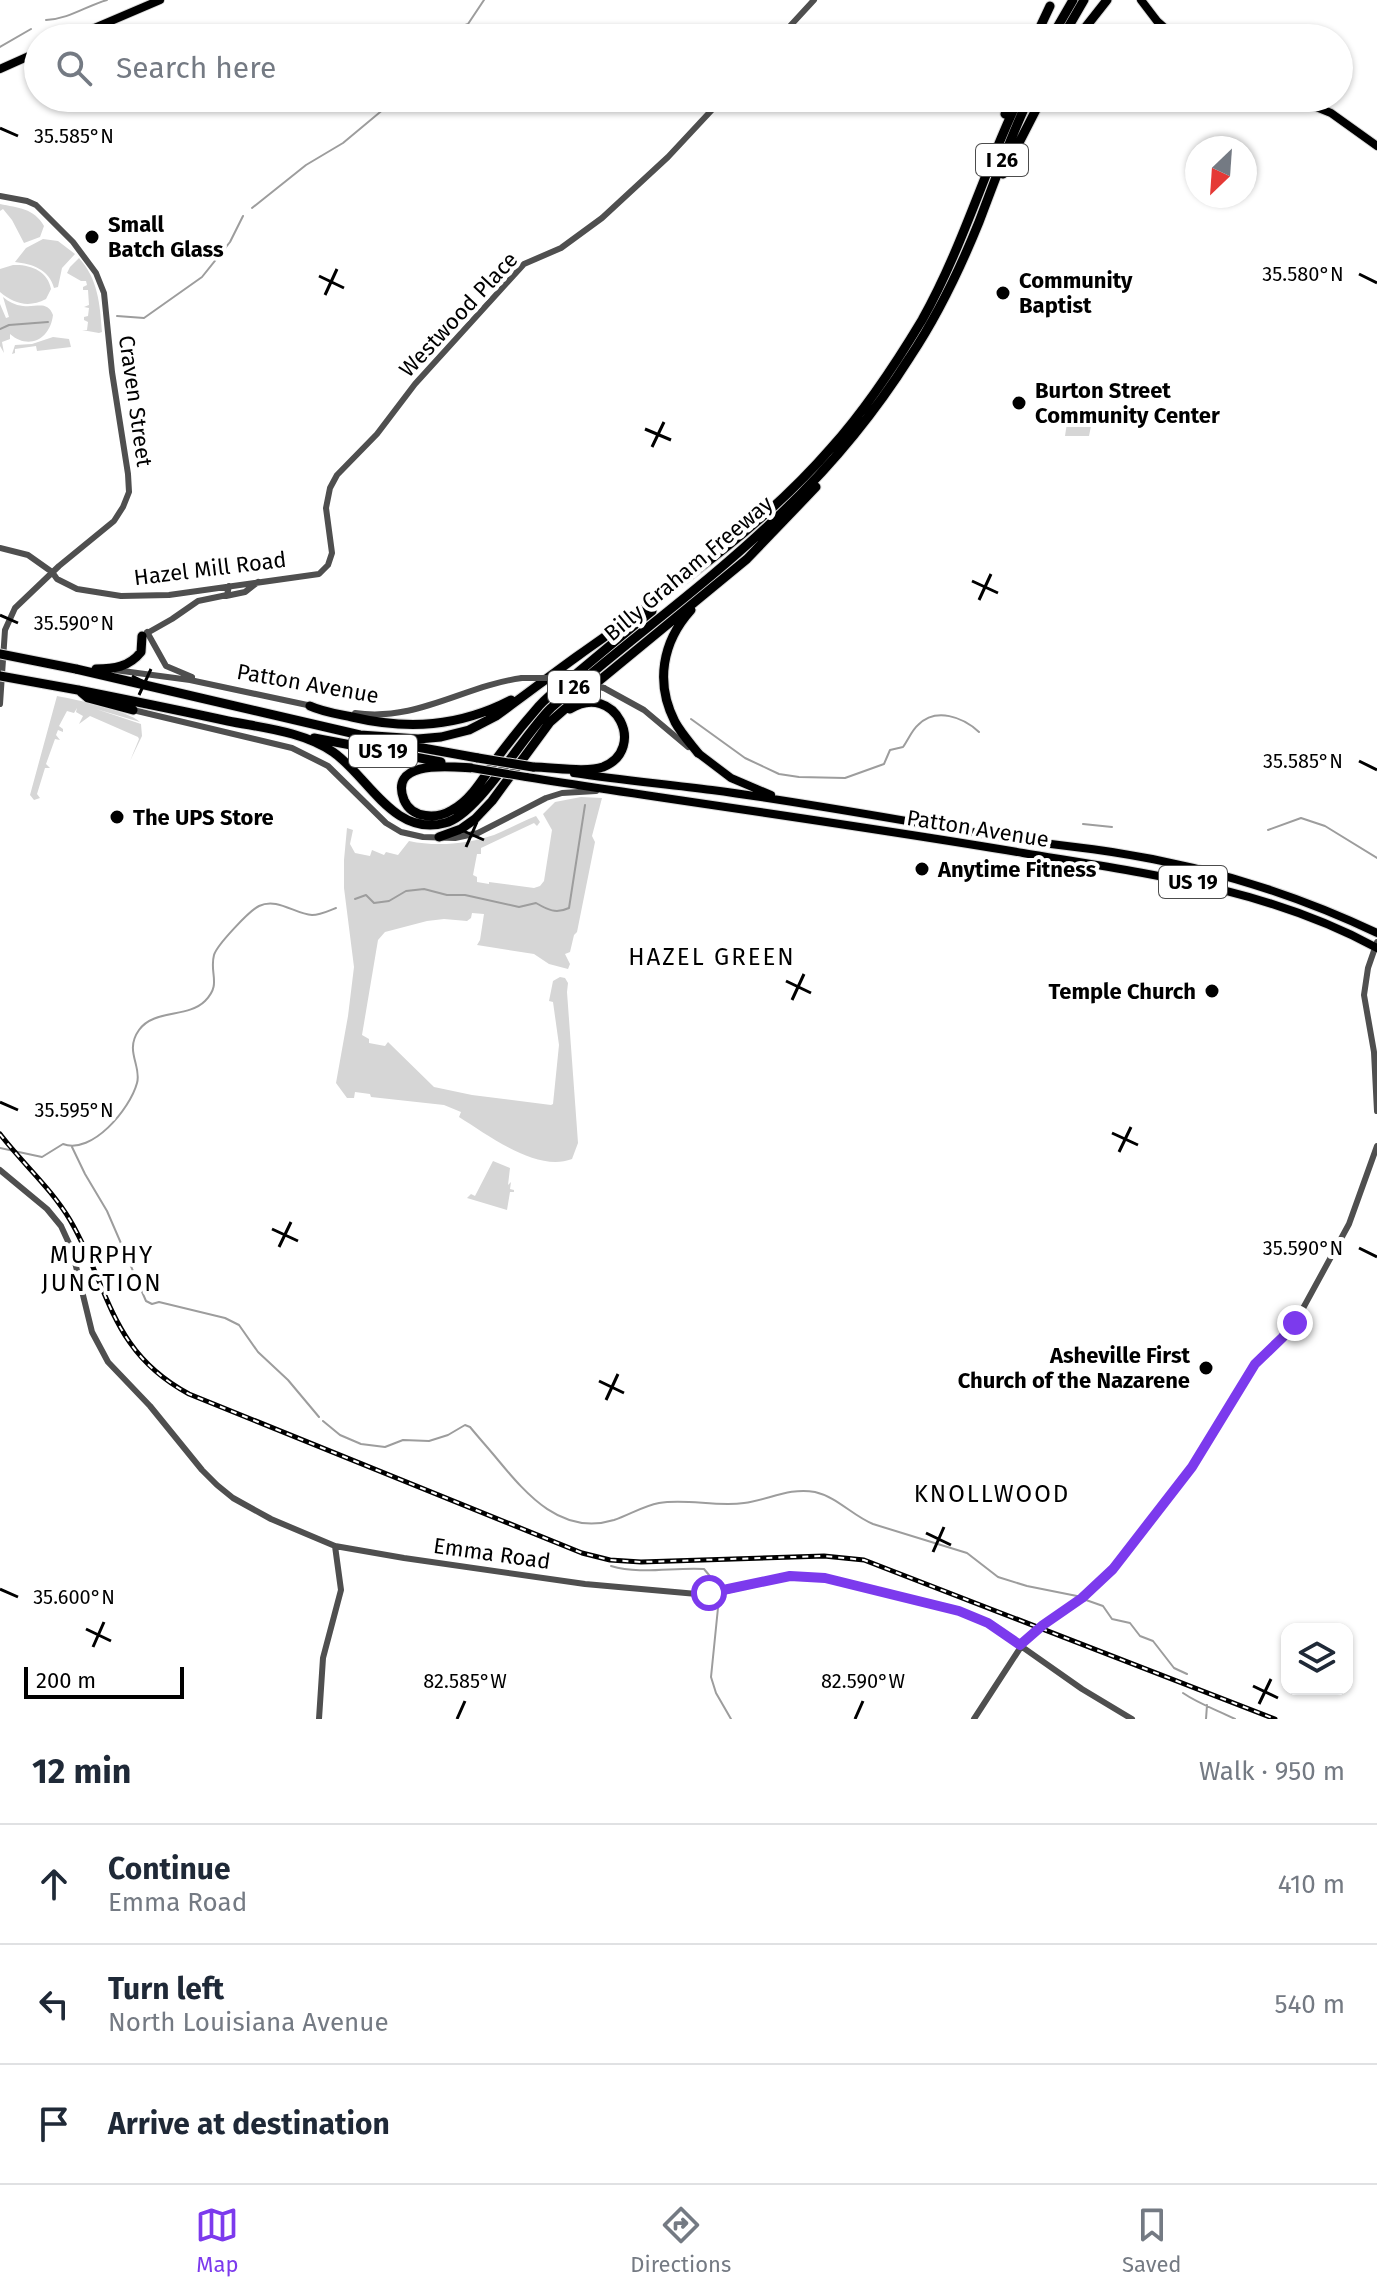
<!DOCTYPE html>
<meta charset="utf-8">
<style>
body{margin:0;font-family:"Fira Sans",sans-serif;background:#f2f2f3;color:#1f2937}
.controls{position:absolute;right:24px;bottom:24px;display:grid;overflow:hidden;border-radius:16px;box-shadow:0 2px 6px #0004}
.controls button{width:72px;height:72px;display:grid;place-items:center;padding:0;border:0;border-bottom:2px solid #e0e1e3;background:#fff;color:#1f2937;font:40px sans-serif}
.compass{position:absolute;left:1185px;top:136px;width:72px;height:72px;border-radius:50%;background:#fff;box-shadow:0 2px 6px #0004;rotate:205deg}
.scale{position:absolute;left:24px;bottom:20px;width:160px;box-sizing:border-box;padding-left:8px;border:4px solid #000;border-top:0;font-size:22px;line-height:28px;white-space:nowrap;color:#000;-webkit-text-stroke:6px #fff;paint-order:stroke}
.stop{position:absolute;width:24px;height:24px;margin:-18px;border:6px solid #7c3aed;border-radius:50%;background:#fff}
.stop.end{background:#7c3aed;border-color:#fff;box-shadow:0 2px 8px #0008}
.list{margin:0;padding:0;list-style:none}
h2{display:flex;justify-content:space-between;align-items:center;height:104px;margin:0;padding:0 32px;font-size:34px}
h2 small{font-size:26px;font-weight:400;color:#747a83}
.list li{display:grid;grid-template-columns:52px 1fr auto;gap:24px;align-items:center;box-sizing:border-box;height:120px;padding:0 32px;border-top:2px solid #e0e1e3}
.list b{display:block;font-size:30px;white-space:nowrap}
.list p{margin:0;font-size:26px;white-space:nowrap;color:#747a83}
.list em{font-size:26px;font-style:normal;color:#747a83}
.icon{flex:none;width:44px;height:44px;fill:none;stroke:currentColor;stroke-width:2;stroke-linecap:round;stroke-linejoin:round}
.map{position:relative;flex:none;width:1377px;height:1719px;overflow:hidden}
.search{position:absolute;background:#fff;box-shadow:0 2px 6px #0004;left:24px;right:24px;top:24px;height:88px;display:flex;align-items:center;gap:20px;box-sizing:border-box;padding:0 28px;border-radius:44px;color:#747a83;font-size:30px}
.sheet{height:464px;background:#fff}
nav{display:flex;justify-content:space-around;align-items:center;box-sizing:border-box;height:112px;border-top:2px solid #e0e1e3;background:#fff;font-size:22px;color:#747a83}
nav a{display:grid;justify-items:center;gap:4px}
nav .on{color:#7c3aed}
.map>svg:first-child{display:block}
.green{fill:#d6d6d6}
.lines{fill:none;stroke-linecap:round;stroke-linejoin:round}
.stream{stroke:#9d9d9d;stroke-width:2}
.major-casing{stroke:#dbdbdb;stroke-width:10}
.highway-casing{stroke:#dbdbdb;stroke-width:11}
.minor{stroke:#4f4f4f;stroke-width:6}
.major{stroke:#000;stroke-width:8}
.highway{stroke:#000;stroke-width:9}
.rail-casing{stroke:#000;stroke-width:5}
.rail{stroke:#fff;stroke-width:2;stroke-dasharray:6;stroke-linecap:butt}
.major-bridge-casing{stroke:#dbdbdb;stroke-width:10;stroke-linecap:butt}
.highway-bridge-casing{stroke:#dbdbdb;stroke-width:11;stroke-linecap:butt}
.minor-bridge{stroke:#4f4f4f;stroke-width:6}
.major-bridge{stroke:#000;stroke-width:8}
.highway-bridge{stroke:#000;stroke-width:9}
.route{stroke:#7c3aed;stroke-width:10}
.ticks{fill:none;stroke:#000;stroke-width:3}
.poi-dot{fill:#000;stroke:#fff;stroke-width:3}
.labels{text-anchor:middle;stroke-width:8;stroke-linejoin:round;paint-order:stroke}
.shield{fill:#fff;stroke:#4c4c4c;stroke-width:2}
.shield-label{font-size:20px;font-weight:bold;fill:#000}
.poi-label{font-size:22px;font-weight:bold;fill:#000;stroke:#fff;text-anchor:start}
.street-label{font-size:22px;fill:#000;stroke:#fff}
.neighbourhood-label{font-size:24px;letter-spacing:2px;fill:#000;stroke:#fff}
.ticks-label{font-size:20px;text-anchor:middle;fill:#000;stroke:#fff;stroke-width:8;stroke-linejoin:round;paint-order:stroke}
</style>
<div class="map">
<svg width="1377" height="1719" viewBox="0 0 1377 1719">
<rect width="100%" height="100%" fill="#fff"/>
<path class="green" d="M 0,204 C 18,208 34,208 44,226 L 40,237 L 24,243 L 12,220 L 3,209 L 0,211 Z
M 43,239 L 58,241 L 75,254 L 62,268 L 58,287 L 54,288 C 49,269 32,264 15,262 L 26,248 Z
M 79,258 C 98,279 100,304 102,332 L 99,333 L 82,330 L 87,330 L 88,322 L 84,320 L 84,317 L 88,316 L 89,308 L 84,307 L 89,305 L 88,290 L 83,290 L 83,287 L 87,285 L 86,281 L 81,281 L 67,273 L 70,267 Z
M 13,265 C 30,264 48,271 51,289 L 46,299 C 29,308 14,304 0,292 L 0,269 Z
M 3,297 C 9,302 15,305 23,306 C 36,308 47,300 53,315 C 50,340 28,350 10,334 L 10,339 L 2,342 L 4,353 L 0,346 L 0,304 L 6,318 L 9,317 Z
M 53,337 L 69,339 L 71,347 L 37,351 L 36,346 L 15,349 L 15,353 L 12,354 L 15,345 L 32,344 Z
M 1068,416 L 1093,416 L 1089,436 L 1065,436 Z
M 57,696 C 74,699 127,710 140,722 L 96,709 L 141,724 L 142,736 L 130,761 L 139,739 L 138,737 L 90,716 L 79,724 L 83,716 L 76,712 L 77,708 L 74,713 L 67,711 L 59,726 L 63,729 L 63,732 L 58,730 L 56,735 L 60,740 L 55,739 L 46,764 L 50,768 L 45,768 L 37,794 L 40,798 L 34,800 L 30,795 Z
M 581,797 L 602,798 L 592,836 L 595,842 L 577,932 L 574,935 L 570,952 L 565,954 L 570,964 L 568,969 L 549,964 L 534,954 L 477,945 L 480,940 L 484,914 L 472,913 L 471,918 L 467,921 L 444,919 L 427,921 L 385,932 L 378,940 L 362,1035 L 369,1039 L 369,1043 L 385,1046 L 388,1042 L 434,1087 L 472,1095 L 551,1105 L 553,1104 L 559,1045 L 553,1002 L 549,1001 L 553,981 L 560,977 L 565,978 L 568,983 L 567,992 L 577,1129 L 578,1143 L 572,1159 C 537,1173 488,1135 459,1117 L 461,1112 L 444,1105 L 371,1097 L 370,1094 L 355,1092 L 354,1098 L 347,1098 L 336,1083 L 348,1016 L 354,967 L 344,888 L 344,860 L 347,828 L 353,830 L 350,844 L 355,853 L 370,856 L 372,850 L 384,855 L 386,852 L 398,855 L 409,841 C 437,847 467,844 494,835 C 508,829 521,822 536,816 L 540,822 L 537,826 L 534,823 L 481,848 L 481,854 L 477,854 L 473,875 L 477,877 L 477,882 L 489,884 L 489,882 L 534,888 L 540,886 L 544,881 L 552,830 L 543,814 L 555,802 Z
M 493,1161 L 510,1168 L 508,1185 L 511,1182 L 510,1189 L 514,1190 L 514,1192 L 510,1192 L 507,1210 L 467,1198 L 471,1194 L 475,1196 Z"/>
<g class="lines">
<path class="stream" d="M 46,20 C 69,19 86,6 107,0
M 449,38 L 457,28 L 468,24 L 484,0
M 0,47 L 31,29
M 252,208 L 306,165 L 343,143 L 397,98
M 117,316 L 144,318 L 202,277 L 230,242 L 243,216
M 0,329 L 9,325 L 48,322
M 691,719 L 745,758 L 779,774 L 799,777 L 845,778 L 884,764 L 890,750 L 903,747 C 908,740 912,730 918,725 C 936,707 963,717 979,732
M 1083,824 L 1112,827
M 1268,830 L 1301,818 L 1325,826 L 1377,858
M 355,899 L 366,895 L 374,903 L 389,901 L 406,891 L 424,889 L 447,895 L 465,895 L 519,907 L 536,903 C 548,910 556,914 569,908 L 585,805
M 72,1147 L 85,1174 L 107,1211 L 146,1301 L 152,1304 L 159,1302 L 225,1318 L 239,1325 L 258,1352 L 288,1380 L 319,1417
M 0,1148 L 42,1157 L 63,1144 C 92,1155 130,1109 137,1083 C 142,1066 124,1051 139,1030 C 154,1009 188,1018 205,1001 C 222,984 209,974 214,955 C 217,945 249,911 259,906 C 277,897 295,914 312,915 C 321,915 328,911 336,908
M 323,1421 L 340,1435 L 361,1444 L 385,1447 L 403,1440 L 429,1441 L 448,1435 L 465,1425 L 470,1427 C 479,1438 489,1449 498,1460 C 527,1495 562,1536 614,1520 C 629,1515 643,1506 659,1503 C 685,1498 716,1507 744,1503 C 768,1500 790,1487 815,1492 C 837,1497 853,1516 873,1524 L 967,1553 L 998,1577 L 1027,1586 L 1077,1596
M 611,1566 C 641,1575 673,1567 704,1569 L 719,1587
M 719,1598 L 711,1677 L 716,1693 L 731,1719
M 1086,1600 L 1103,1606 L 1112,1619 L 1130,1623 L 1140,1636 L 1153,1641 L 1174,1668 L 1187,1674
M 1183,1693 C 1199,1704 1217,1710 1235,1719
M 1206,1719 L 1207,1705"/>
<defs>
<path id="major" d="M 1141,0 L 1157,21 L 1176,38
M 71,38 L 160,0
M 0,69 L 38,52
M 1294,98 L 1331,113 L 1377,146
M 698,753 L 731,778 L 771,795
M 574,773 C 620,780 666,784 712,790 C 816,804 919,824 1022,840 C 1052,845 1082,847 1112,852 C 1204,866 1293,893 1377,933
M 526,777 C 692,803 858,825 1023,853 C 1144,873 1267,888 1377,948"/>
<path id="highway" d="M 1035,38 L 1050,6
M 1051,38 L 1073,0
M 1062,38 L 1084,0
M 1077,38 L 1107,0
M 1005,114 L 1011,98
M 1003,174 L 1042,98
M 691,610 C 662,642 655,683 675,722 C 681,733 690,743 698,753
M 76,669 L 360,735 L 418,739 L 441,737 L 469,730 L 496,716 C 524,696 551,675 579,655 C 668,592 759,531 831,448 C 866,409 895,365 922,320 C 962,249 984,171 1019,98
M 96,669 C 114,669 129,667 141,652 L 142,636
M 78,690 C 128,700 178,710 228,721 C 263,728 302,731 333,752 C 368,776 393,837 445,823 C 478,815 523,735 551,708 C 624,643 704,587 774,520 C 826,472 872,417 910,357 C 938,315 960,269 979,222 C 995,180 1010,138 1029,98
M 81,692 L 88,698 L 133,710
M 310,706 C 323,712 338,714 352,717 C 408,730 459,727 511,700
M 314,738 L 441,762
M 395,743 L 478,758
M 533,767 C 552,767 586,773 603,767 C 648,749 615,681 570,709
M 472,768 C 451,767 388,759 404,800 C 412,819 437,819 452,810 C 473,799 486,773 500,754 C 512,738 525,722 539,706 C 550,694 563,685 576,674 C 601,653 626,632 652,611
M 439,837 L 461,829 L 475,819 L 492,801 L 550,722 L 566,708 L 747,559 L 816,487"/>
</defs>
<use href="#major" class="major-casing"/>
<use href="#highway" class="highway-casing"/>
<path class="minor" d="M 779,38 L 814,0
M 0,196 L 27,201 L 36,205 L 73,242 L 96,273 L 104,293 L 112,372 L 128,474 L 129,492 L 123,507 L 114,521 L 59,566 L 15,608 L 5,630 L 0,704
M 0,548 L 28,555 L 52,572 L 57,579 L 77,589 L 121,596 L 169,595 L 319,574 L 328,565 L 332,553 L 326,508 L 330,488 L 337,475 L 377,434 L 415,384 L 524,264 L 561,248 L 602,218 L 668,157 L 723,98
M 226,596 L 245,592 L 258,582
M 147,632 L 166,666 L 192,677
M 142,636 L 172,619 L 198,601 L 227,595 L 229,586
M 115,670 L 190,680 L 312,706
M 604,688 L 644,710 L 688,747
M 133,710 L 292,748 L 328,766 L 386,823 L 401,832 L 423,837 L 455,838 L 478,833 L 546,798 L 562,793 L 596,791
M 355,713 C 417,722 463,686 522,678
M 1377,942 L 1368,968 L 1364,995 L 1374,1052 L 1377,1111
M 0,1170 L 47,1209 L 61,1226 L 72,1250 L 92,1332 L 108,1362 L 150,1406 L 202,1470 L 217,1485 L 233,1498 L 271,1519 L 335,1546 L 404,1558 L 585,1584 L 697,1594 L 726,1591 L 790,1576 L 825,1578 L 959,1611 L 988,1623 L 1082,1689 L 1132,1719
M 319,1719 L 323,1658 L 341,1590 L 335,1546
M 974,1719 L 1026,1639 L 1094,1588 L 1129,1549 L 1192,1467 L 1255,1364 L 1282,1338 L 1295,1323 L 1349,1224 L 1377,1146"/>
<use href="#major" class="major"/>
<use href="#highway" class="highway"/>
<defs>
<path id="rail" d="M 0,1134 C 22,1163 51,1188 70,1220 C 110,1288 109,1351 189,1394 L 582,1553 L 610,1560 L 641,1562 L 824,1556 L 864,1560 L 1275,1719"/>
</defs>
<use href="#rail" class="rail-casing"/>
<use href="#rail" class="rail"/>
<defs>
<path id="major-bridge" d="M 472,768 L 526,777"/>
<path id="highway-bridge" d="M 0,654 L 76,669
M 0,676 L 78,690
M 478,758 L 533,767"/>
</defs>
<use href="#major-bridge" class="major-bridge-casing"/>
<use href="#highway-bridge" class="highway-bridge-casing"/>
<path class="minor-bridge" d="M 522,678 L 560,678 L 604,688"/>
<use href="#major-bridge" class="major-bridge"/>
<use href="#highway-bridge" class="highway-bridge"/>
</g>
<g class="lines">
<path class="route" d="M 709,1593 L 790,1576 L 825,1578 L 959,1611 L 988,1623 L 1020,1645 L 1043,1625 L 1082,1598 L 1113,1569 L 1192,1467 L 1255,1364 L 1282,1338 L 1295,1323"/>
</g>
<path class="ticks" d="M 0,128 L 18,136M 1359,274 L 1377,283M 319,276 L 344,288M 325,295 L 337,269M 645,429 L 671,440M 652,447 L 664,422M 972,581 L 998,593M 979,600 L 991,574M 0,615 L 18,623M 132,676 L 157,688M 139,695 L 151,669M 1359,761 L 1377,770M 459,829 L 484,840M 466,847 L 477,822M 786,981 L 811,993M 792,1000 L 804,974M 0,1102 L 18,1110M 1112,1133 L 1138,1145M 1119,1152 L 1131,1127M 272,1229 L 298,1241M 279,1247 L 291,1222M 1359,1248 L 1377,1257M 599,1381 L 624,1393M 606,1400 L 618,1374M 926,1533 L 951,1545M 933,1552 L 944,1527M 0,1589 L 18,1597M 86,1629 L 111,1641M 93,1647 L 104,1622M 1253,1686 L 1278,1698M 1259,1704 L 1271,1679M 457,1719 L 465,1701M 855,1719 L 863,1701"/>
<g class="poi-dot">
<circle cx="92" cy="237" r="8"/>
<circle cx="1003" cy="293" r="8"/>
<circle cx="1019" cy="403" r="8"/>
<circle cx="117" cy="817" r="8"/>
<circle cx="922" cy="869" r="8"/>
<circle cx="1212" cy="991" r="8"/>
<circle cx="1206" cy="1368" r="8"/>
</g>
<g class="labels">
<g class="shield">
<rect x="976" y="144" width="52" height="32" rx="6"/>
<rect x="548" y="671" width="52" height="32" rx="6"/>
<rect x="349" y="735" width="68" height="32" rx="6"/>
<rect x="1159" y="866" width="68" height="32" rx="6"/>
</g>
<g class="shield-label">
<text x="1002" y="167">I 26</text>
<text x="574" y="694">I 26</text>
<text x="383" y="758">US 19</text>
<text x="1193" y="889">US 19</text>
</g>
<g class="poi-label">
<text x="108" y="232">Small<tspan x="108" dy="25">Batch Glass</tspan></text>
<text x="1019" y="288">Community<tspan x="1019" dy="25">Baptist</tspan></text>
<text x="1035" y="398">Burton Street<tspan x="1035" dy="25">Community Center</tspan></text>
<text x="133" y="825">The UPS Store</text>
<text x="938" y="877">Anytime Fitness</text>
<text x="1196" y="999" text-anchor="end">Temple Church</text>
<text x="1190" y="1363" text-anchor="end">Asheville First<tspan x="1190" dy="25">Church of the Nazarene</tspan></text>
</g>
<g class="street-label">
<text transform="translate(458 314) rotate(-47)" y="8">Westwood Place</text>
<text transform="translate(136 401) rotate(82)" y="8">Craven Street</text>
<text transform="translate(210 568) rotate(-7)" y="8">Hazel Mill Road</text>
<text transform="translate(688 568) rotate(-40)" y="8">Billy Graham Freeway</text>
<text transform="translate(308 683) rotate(10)" y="8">Patton Avenue</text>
<text transform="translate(978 828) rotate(9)" y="8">Patton Avenue</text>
<text transform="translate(492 1553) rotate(8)" y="8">Emma Road</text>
</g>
<g class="neighbourhood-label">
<text x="712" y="965">HAZEL GREEN</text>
<text x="102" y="1263">MURPHY<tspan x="102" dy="28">JUNCTION</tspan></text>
<text x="992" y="1502">KNOLLWOOD</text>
</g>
</g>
<g class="ticks-label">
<text x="74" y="143">35.585°N</text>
<text x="1303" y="281">35.580°N</text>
<text x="74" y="630">35.590°N</text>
<text x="1303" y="768">35.585°N</text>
<text x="74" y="1117">35.595°N</text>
<text x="1303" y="1255">35.590°N</text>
<text x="74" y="1604">35.600°N</text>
<text x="465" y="1688">82.585°W</text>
<text x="863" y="1688">82.590°W</text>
</g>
</svg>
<div class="controls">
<button><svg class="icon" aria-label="layers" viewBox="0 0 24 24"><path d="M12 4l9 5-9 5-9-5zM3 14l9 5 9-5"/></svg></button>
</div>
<svg class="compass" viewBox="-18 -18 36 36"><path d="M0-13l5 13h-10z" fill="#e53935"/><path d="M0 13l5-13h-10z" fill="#747a83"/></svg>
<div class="scale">200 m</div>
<div class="stop" style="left:709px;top:1593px"></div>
<div class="stop end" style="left:1295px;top:1323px"></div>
<div class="search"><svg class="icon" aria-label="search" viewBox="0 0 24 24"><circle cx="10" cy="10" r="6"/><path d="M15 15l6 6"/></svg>Search here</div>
</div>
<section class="sheet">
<h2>12 min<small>Walk · 950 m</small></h2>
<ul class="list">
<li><svg class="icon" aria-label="ahead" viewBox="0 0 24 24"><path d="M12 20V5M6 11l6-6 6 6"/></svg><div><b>Continue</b><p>Emma Road</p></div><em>410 m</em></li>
<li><svg class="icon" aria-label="left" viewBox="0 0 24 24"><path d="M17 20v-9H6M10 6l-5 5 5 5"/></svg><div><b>Turn left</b><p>North Louisiana Avenue</p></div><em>540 m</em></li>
<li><svg class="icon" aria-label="arrive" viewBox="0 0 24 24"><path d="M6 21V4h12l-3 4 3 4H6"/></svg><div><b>Arrive at destination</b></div></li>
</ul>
</section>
<nav>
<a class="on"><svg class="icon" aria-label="map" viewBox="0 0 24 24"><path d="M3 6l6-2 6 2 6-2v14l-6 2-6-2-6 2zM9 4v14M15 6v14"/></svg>Map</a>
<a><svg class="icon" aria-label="directions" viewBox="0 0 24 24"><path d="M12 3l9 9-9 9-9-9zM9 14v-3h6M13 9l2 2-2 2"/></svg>Directions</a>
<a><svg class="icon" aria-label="saved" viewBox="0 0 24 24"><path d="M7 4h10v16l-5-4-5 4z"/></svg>Saved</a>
</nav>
